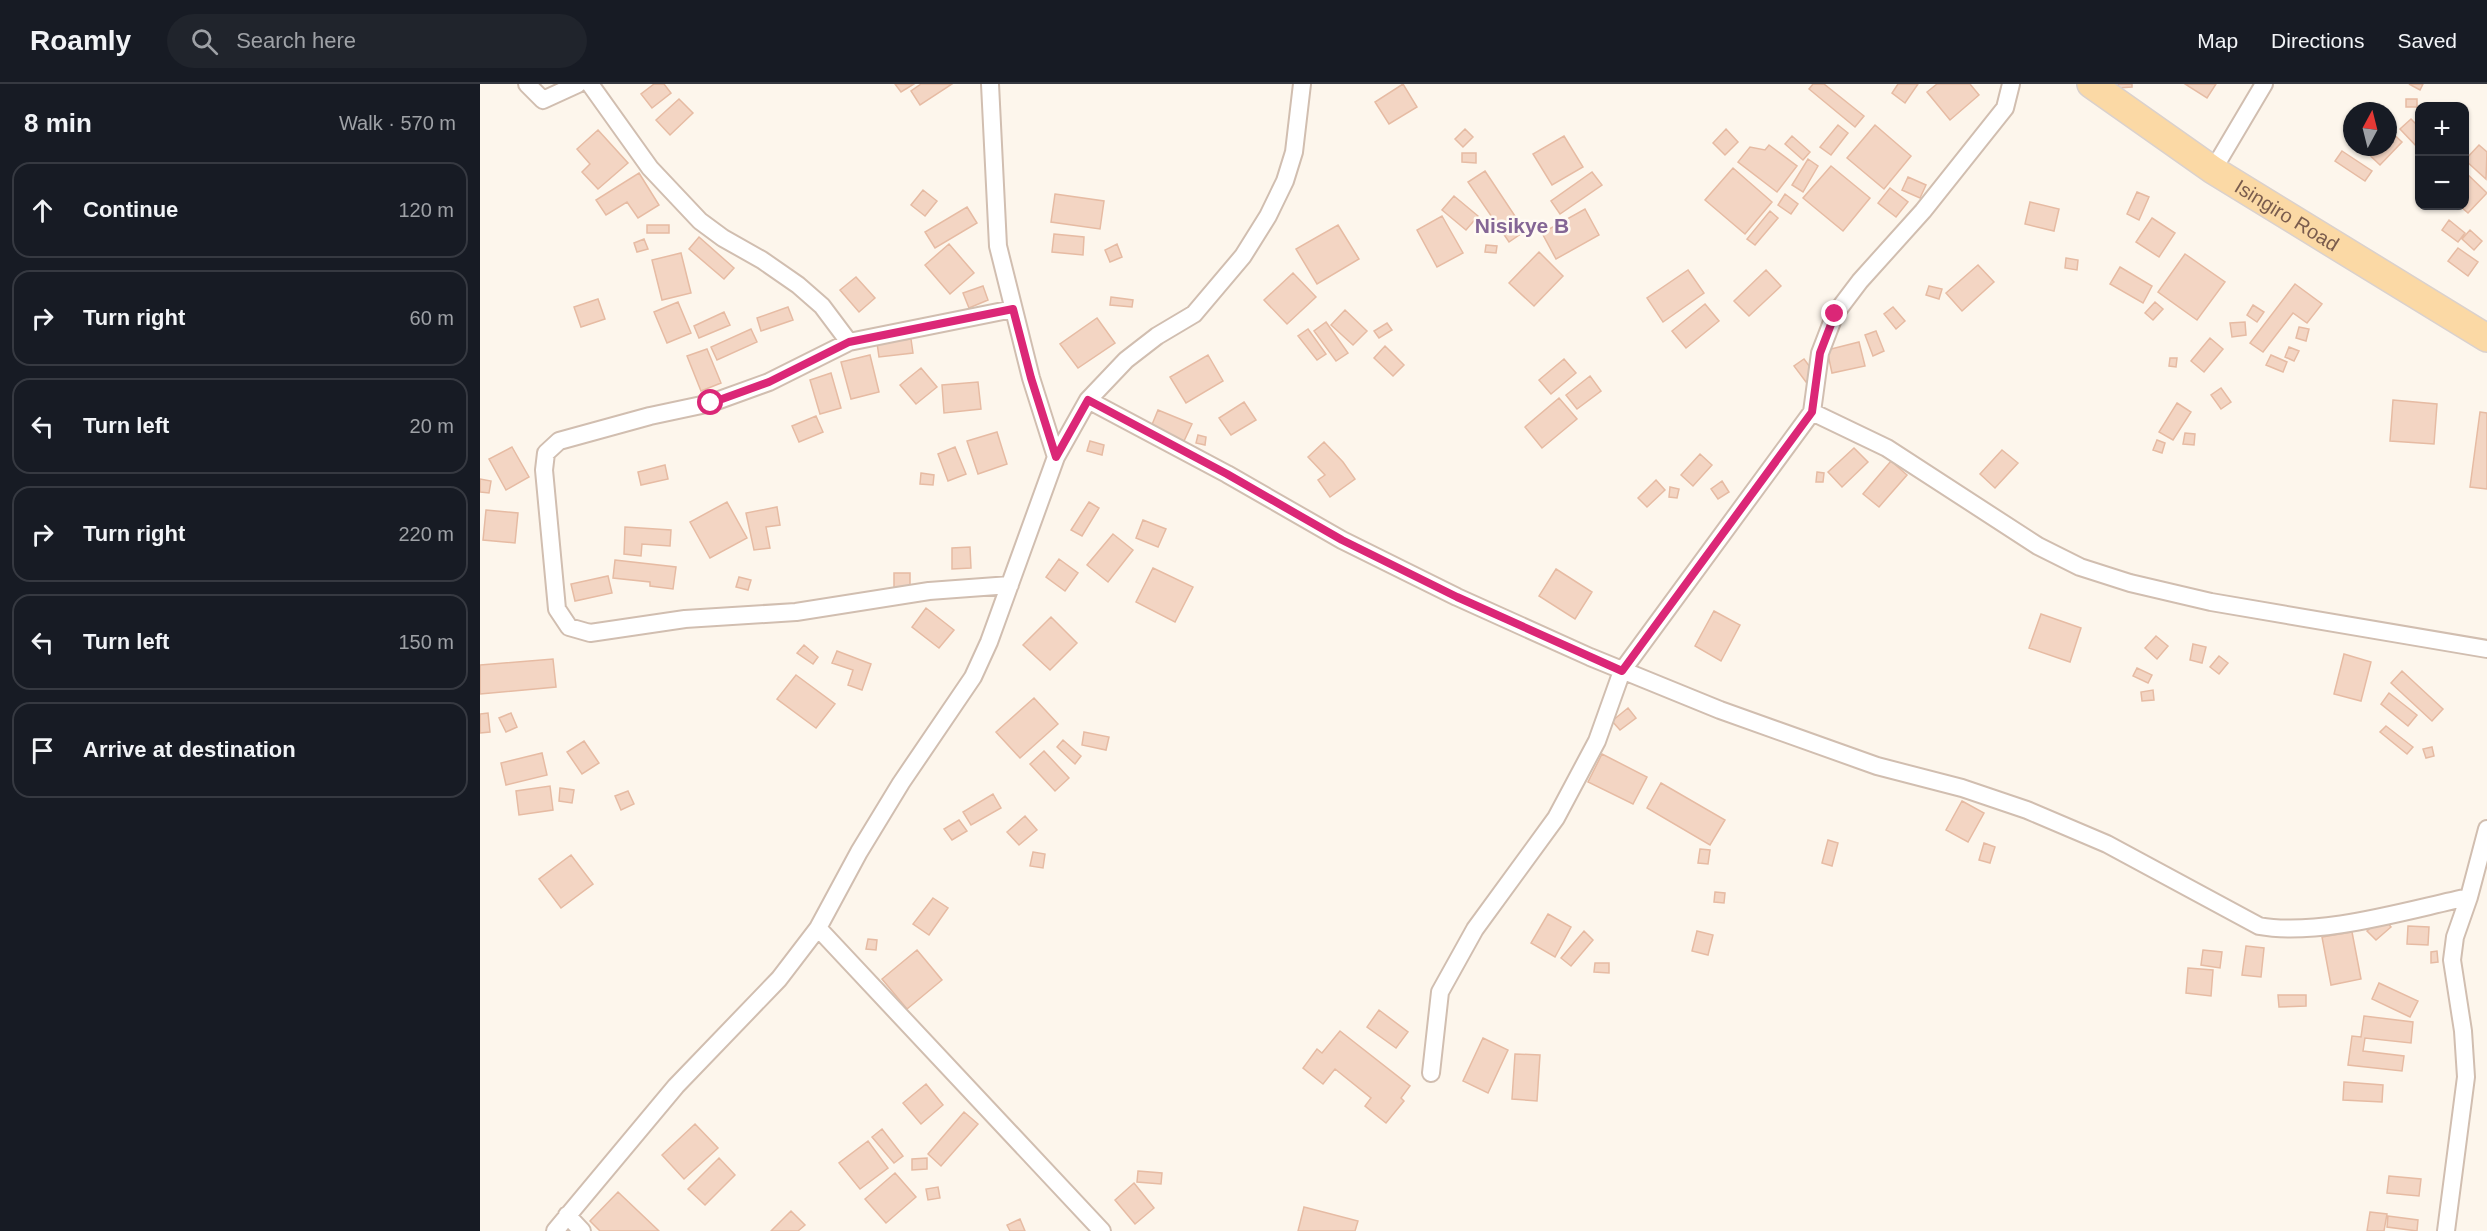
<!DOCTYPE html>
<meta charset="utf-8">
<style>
body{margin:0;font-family:Arial,sans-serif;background:#20242c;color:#f1f3f6}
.controls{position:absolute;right:18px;top:18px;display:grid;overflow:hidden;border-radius:12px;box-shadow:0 2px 4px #0004}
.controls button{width:54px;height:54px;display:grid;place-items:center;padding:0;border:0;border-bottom:2px solid #363941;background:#171b24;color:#f1f3f6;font:30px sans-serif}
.compass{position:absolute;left:1863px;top:18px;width:54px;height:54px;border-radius:50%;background:#171b24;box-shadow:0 2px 4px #0004;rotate:7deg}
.stop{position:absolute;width:18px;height:18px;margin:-14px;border:4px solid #db2777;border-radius:50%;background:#fff}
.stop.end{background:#db2777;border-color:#fff;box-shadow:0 2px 6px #0008}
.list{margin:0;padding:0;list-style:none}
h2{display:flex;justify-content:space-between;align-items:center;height:78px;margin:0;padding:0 24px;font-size:26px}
h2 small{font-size:20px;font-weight:400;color:#9ea1a6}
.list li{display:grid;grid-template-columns:39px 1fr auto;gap:18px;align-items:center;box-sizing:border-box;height:96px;margin:0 12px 12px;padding:0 12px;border:2px solid #363941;border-radius:18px}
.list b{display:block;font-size:22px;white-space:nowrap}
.list em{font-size:20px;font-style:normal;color:#9ea1a6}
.icon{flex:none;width:33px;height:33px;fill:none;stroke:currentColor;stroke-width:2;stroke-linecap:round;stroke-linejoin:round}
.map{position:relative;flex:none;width:2007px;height:1147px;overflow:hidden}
header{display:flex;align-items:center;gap:36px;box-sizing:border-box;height:84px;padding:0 30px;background:#171b24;border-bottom:2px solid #363941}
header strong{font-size:28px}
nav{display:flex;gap:33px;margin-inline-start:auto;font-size:21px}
.search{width:420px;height:54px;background:#20242c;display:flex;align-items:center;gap:15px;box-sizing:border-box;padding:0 21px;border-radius:33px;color:#9ea1a6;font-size:22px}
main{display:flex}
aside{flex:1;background:#171b24}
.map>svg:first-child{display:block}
.building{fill:#f3d5c3;stroke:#e6bba3;stroke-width:1.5}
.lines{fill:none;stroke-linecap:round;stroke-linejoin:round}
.minor-casing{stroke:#d1beb0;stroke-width:20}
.primary-casing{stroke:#dad1cd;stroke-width:30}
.minor{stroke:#fff;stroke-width:16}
.primary{stroke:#fbd9a5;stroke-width:27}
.route{stroke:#db2777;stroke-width:8}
.labels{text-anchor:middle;stroke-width:5;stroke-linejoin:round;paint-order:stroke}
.street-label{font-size:20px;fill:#7a5c4d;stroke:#fffaf3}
.neighbourhood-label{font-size:21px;font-weight:bold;fill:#846695;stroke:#fffaf3}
</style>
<header>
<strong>Roamly</strong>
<div class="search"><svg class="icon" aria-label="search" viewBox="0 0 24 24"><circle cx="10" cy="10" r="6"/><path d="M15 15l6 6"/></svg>Search here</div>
<nav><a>Map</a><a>Directions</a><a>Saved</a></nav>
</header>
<main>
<aside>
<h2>8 min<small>Walk · 570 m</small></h2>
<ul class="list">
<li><svg class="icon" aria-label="ahead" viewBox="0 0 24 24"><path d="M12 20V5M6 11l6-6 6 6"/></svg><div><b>Continue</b></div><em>120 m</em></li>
<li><svg class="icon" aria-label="right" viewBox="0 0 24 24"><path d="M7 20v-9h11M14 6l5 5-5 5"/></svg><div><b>Turn right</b></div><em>60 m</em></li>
<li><svg class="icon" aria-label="left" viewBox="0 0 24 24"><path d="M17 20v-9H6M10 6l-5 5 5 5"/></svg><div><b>Turn left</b></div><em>20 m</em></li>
<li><svg class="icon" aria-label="right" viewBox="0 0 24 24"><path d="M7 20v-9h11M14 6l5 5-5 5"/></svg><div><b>Turn right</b></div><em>220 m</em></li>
<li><svg class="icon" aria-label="left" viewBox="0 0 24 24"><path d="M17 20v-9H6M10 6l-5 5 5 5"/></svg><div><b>Turn left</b></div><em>150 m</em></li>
<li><svg class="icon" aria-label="arrive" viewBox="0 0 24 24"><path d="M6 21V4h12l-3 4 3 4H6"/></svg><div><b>Arrive at destination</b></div></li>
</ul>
</aside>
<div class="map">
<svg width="2007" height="1147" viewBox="0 0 2007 1147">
<rect width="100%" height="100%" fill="#fdf6ec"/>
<path class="building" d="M 174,0 L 184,0 L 191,9 L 172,24 L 161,10 Z
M 415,0 L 434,0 L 421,8 Z
M 441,0 L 472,0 L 440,21 L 431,7 Z
M 923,0 L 937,23 L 909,40 L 895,18 Z
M 1333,0 L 1344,0 L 1384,32 L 1375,43 L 1329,5 Z
M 1418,0 L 1438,0 L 1425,19 L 1412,9 Z
M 1457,0 L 1490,0 L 1499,11 L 1470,36 L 1447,8 Z
M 1638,0 L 1652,0 L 1652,3 L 1638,4 Z
M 1705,0 L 1736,0 L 1727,14 Z
M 1929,0 L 1943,0 L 1940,6 Z
M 199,15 L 213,29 L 190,51 L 176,36 Z
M 1926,15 L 1937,15 L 1937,23 L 1926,23 Z
M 1931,35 L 1940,44 L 1940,66 L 1920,45 Z
M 1358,41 L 1368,49 L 1351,71 L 1340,63 Z
M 1395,41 L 1431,72 L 1404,105 L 1367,74 Z
M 985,45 L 993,53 L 983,63 L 975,55 Z
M 1246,45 L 1258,58 L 1245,71 L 1233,59 Z
M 1908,45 L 1922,58 L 1900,81 L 1881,63 L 1908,63 Z
M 118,46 L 148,79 L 118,105 L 102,88 L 110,80 L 97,65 Z
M 1084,52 L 1103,83 L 1072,101 L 1053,70 Z
M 1312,52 L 1330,68 L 1323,76 L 1305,60 Z
M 1289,61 L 1317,82 L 1297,108 L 1258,78 L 1270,63 L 1285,66 Z
M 1999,61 L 2007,68 L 2006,95 L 1985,76 Z
M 1862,67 L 1892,87 L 1885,97 L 1855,77 Z
M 982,69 L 996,69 L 996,79 L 982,78 Z
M 1328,75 L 1338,82 L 1323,108 L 1312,101 Z
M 1351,82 L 1390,114 L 1363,147 L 1323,114 Z
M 1253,84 L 1292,118 L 1265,150 L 1225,116 Z
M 1005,87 L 1045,147 L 1029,158 L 988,98 Z
M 1984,87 L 2007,109 L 1988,129 L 1980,122 L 1984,122 Z
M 1112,88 L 1122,101 L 1080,130 L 1071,117 Z
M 159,89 L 179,121 L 158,134 L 147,118 L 126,131 L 116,116 Z
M 1428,93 L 1446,101 L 1440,114 L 1422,106 Z
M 1410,104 L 1428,118 L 1416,133 L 1398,119 Z
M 443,106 L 457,117 L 445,132 L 431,121 Z
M 1657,108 L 1669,113 L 1659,136 L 1647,130 Z
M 575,110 L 624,117 L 620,145 L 571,138 Z
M 1305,110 L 1318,120 L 1311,130 L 1298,121 Z
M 974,112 L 998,132 L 986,146 L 962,126 Z
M 1550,118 L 1579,125 L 1574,147 L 1545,140 Z
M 487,123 L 497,139 L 455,164 L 445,148 Z
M 1105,125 L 1119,151 L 1076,175 L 1062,149 Z
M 1290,127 L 1298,134 L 1275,161 L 1267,155 Z
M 962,132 L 983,169 L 957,183 L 937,146 Z
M 1672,134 L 1695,149 L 1679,173 L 1656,158 Z
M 1969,136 L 1985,149 L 1978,158 L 1962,146 Z
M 167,141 L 189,141 L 189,149 L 167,149 Z
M 858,141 L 879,175 L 837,200 L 816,165 Z
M 1990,146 L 2002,157 L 1994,166 L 1982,155 Z
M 574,150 L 604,153 L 603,171 L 572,168 Z
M 219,153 L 254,184 L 244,195 L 209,165 Z
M 164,155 L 168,165 L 157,168 L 154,159 Z
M 469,160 L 494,189 L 470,210 L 445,181 Z
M 637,160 L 642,173 L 630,178 L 625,166 Z
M 1006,161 L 1017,162 L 1016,169 L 1005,168 Z
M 1978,164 L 1998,178 L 1988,192 L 1968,177 Z
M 1059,168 L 1083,192 L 1054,222 L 1029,199 Z
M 201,169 L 211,209 L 182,216 L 172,176 Z
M 1705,170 L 1745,198 L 1717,236 L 1678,208 Z
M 1586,174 L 1598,176 L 1597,186 L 1585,184 Z
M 1498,181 L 1514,198 L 1482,227 L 1466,209 Z
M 1640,183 L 1672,202 L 1663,219 L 1630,200 Z
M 1208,186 L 1224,209 L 1183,238 L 1167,214 Z
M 1286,186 L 1301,202 L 1269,232 L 1254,217 Z
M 813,189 L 836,213 L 807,240 L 784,216 Z
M 376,193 L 395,214 L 379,228 L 360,206 Z
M 1815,200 L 1842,220 L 1827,239 L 1813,229 L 1783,268 L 1770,259 Z
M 503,202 L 508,216 L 489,224 L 483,209 Z
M 1449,202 L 1462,205 L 1459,215 L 1446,211 Z
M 631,213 L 653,216 L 652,223 L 630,221 Z
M 118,215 L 125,235 L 101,243 L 94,223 Z
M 198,218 L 211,249 L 187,259 L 174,228 Z
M 1675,218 L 1683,225 L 1673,236 L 1665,229 Z
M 1225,220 L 1239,237 L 1206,264 L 1192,247 Z
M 1773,221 L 1784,228 L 1777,238 L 1767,231 Z
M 308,223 L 313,236 L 281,247 L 277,234 Z
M 1413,223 L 1425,237 L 1416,245 L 1404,230 Z
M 865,226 L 887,247 L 873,261 L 851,241 Z
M 244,228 L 250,241 L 219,254 L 214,242 Z
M 617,234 L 635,259 L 598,284 L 580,260 Z
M 846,238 L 868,269 L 856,277 L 834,247 Z
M 1765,238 L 1766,251 L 1752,253 L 1750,239 Z
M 907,239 L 912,246 L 899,254 L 894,247 Z
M 1819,243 L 1829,245 L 1826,257 L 1816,254 Z
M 271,245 L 277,258 L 237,276 L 231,263 Z
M 828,245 L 846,270 L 837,276 L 818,252 Z
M 1396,247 L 1404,267 L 1393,272 L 1385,251 Z
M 1730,254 L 1743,265 L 1724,288 L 1711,277 Z
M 431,255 L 433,269 L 399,273 L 397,259 Z
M 1379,258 L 1385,282 L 1352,289 L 1347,266 Z
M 905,262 L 924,281 L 913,292 L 894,274 Z
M 1809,263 L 1819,267 L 1814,277 L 1805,273 Z
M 227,265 L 241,299 L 221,307 L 207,272 Z
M 390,271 L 399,308 L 371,315 L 361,278 Z
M 728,271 L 743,297 L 706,319 L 690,293 Z
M 1791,271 L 1807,278 L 1803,288 L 1786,281 Z
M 1690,274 L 1697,274 L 1696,283 L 1689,282 Z
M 1084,275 L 1096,289 L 1071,310 L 1059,296 Z
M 1324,275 L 1336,291 L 1326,298 L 1314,282 Z
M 441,284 L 457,303 L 436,320 L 420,301 Z
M 351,289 L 361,324 L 340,330 L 330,296 Z
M 1110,292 L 1121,307 L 1097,325 L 1086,311 Z
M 498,298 L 501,325 L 464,329 L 462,301 Z
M 1741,304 L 1751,318 L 1741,325 L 1731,311 Z
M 1079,314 L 1097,335 L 1062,364 L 1045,343 Z
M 1913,316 L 1957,320 L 1954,360 L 1910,357 Z
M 764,318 L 776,336 L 751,351 L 739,334 Z
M 1697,319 L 1711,328 L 1693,356 L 1679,348 Z
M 678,326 L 712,340 L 704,357 L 671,343 Z
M 2000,328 L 2007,329 L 2007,405 L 1990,403 Z
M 336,332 L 343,348 L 319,358 L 312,342 Z
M 517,348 L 527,380 L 498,390 L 487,357 Z
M 1705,349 L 1715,350 L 1714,361 L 1703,360 Z
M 718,351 L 726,353 L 725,361 L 716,359 Z
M 1677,356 L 1685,359 L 1682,369 L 1673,366 Z
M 610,357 L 624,361 L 622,371 L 607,367 Z
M 844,358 L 863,378 L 875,395 L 850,413 L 838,396 L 845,391 L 828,373 Z
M 32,363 L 49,393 L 26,406 L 9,375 Z
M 475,363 L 486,390 L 468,397 L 458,370 Z
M 1374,364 L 1388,378 L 1362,403 L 1348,388 Z
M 1522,366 L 1538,379 L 1515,404 L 1500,390 Z
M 1220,370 L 1232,381 L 1213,402 L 1201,391 Z
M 1411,377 L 1427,391 L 1399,423 L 1383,410 Z
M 185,381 L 188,395 L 161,401 L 158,388 Z
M 1337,388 L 1344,389 L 1343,398 L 1336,398 Z
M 441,389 L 454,391 L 453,401 L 440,400 Z
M 0,395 L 11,397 L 9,409 L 0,408 Z
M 1176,396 L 1185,406 L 1167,423 L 1158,414 Z
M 1242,397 L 1249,408 L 1238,415 L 1231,405 Z
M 1190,403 L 1199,405 L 1197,414 L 1189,413 Z
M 247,418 L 267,454 L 230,474 L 210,438 Z
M 609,418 L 619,424 L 602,452 L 591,446 Z
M 297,423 L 300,441 L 286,443 L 290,464 L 274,466 L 266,429 Z
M 6,426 L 38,429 L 35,459 L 3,456 Z
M 663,436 L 686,445 L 678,463 L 656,454 Z
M 145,443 L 191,446 L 190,462 L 162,460 L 161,472 L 144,470 Z
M 633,450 L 653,466 L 628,498 L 607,481 Z
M 490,463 L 491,484 L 472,485 L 472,464 Z
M 579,475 L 598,489 L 585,507 L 566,493 Z
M 135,476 L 196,483 L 193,505 L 170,502 L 170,498 L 133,494 Z
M 673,484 L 713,503 L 695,538 L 656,518 Z
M 1076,485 L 1112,508 L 1095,535 L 1059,512 Z
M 414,489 L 430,489 L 430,505 L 414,505 Z
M 128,492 L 132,509 L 95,517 L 91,500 Z
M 259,493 L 271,496 L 268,506 L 256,503 Z
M 446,524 L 474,546 L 459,564 L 432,543 Z
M 1234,527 L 1260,541 L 1241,577 L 1215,562 Z
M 1561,530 L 1601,544 L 1590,578 L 1549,564 Z
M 571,533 L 597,559 L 570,586 L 543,561 Z
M 1676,552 L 1688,562 L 1677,575 L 1665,564 Z
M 1713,560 L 1726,563 L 1722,579 L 1710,576 Z
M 324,561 L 338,573 L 333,580 L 317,569 Z
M 357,567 L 391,580 L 382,606 L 368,601 L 373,586 L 352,579 Z
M 1864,570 L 1891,578 L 1881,617 L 1854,610 Z
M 1739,572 L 1748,579 L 1739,590 L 1730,583 Z
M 73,575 L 76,603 L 0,610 L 0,581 Z
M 1657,584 L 1672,591 L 1668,599 L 1653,592 Z
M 1922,587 L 1963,625 L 1952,637 L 1911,599 Z
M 316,591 L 355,620 L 336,644 L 297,615 Z
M 1673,606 L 1674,616 L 1662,617 L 1661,608 Z
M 1909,609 L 1937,631 L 1928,642 L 1901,620 Z
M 554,614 L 578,640 L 540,674 L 516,648 Z
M 1148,624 L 1156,634 L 1140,646 L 1132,637 Z
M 8,629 L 10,648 L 0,649 L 0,630 Z
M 31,629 L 37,643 L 26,648 L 19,634 Z
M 1906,642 L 1933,663 L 1927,670 L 1900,648 Z
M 604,648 L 629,653 L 626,666 L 602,661 Z
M 583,656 L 601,672 L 595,680 L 577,663 Z
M 104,657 L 119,679 L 102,690 L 87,668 Z
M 1952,663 L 1954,672 L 1946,674 L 1943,665 Z
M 564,667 L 589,694 L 575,707 L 550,680 Z
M 62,669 L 67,691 L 26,701 L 21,679 Z
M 1122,670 L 1167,693 L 1153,720 L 1108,698 Z
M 1181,699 L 1245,736 L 1230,761 L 1167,724 Z
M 70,702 L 73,726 L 39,731 L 36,707 Z
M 80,704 L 94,706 L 92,719 L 79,717 Z
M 148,707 L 154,720 L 141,726 L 135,712 Z
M 513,710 L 521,724 L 491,741 L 483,728 Z
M 1482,717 L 1504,729 L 1488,758 L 1466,746 Z
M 545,732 L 557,746 L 539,761 L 527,748 Z
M 479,736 L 487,747 L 472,756 L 464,745 Z
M 1348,756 L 1358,759 L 1352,782 L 1342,779 Z
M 1504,759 L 1515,763 L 1510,779 L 1499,776 Z
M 1220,765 L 1230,766 L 1228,780 L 1218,779 Z
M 553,768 L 565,770 L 563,784 L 550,782 Z
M 91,771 L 113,800 L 81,824 L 59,795 Z
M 1235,808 L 1245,809 L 1244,819 L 1234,818 Z
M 453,814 L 468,824 L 449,851 L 433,840 Z
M 1068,830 L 1091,843 L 1075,873 L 1051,859 Z
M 1903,833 L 1911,843 L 1896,856 L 1887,847 Z
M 1928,842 L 1949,843 L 1948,861 L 1927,860 Z
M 1104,847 L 1113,856 L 1091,882 L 1081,874 Z
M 1217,847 L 1233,851 L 1228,871 L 1212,867 Z
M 1872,848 L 1881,895 L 1851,901 L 1842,853 Z
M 388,855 L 397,856 L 396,866 L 386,865 Z
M 1766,862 L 1784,864 L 1781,893 L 1762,891 Z
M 437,866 L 462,896 L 427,925 L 402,895 Z
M 1723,866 L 1742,868 L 1740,884 L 1721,881 Z
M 1957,867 L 1958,878 L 1951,879 L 1951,868 Z
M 1115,879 L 1129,879 L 1129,889 L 1114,888 Z
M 1708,884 L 1733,886 L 1731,912 L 1706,909 Z
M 1899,899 L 1938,917 L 1930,933 L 1892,915 Z
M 1798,911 L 1826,911 L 1826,922 L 1799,923 Z
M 899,926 L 928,948 L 916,964 L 887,943 Z
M 1884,932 L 1933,938 L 1931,959 L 1885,954 L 1883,967 L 1924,972 L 1922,987 L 1868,981 L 1872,952 L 1881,953 Z
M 860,947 L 930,1002 L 921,1014 L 924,1017 L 906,1039 L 885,1022 L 891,1014 L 855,985 L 843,1000 L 823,984 L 837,965 L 842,969 Z
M 1003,954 L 1028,966 L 1008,1009 L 983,997 Z
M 1035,970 L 1060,971 L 1057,1017 L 1032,1015 Z
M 1864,998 L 1903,1001 L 1902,1018 L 1863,1016 Z
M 446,1000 L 463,1021 L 441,1040 L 423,1019 Z
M 484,1028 L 498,1040 L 461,1082 L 448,1070 Z
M 215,1040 L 238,1064 L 204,1095 L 182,1071 Z
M 402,1045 L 423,1072 L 414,1079 L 392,1053 Z
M 388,1057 L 408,1084 L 380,1105 L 359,1079 Z
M 239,1074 L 255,1091 L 225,1121 L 208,1105 Z
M 447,1074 L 447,1085 L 432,1086 L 432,1075 Z
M 658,1087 L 682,1089 L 681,1100 L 657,1098 Z
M 415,1089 L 436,1113 L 406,1139 L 385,1115 Z
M 1909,1092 L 1941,1095 L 1939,1112 L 1907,1109 Z
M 654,1099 L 674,1124 L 655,1140 L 635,1116 Z
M 458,1103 L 460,1114 L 448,1116 L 446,1105 Z
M 138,1108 L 179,1147 L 120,1147 L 110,1137 Z
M 824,1123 L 878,1137 L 875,1147 L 818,1147 Z
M 311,1127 L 325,1141 L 318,1147 L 291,1147 Z
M 1890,1128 L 1907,1130 L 1904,1147 L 1887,1147 Z
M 1908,1132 L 1938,1136 L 1937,1147 L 1907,1143 Z
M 540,1135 L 545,1147 L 530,1147 L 527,1141 Z"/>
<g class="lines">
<defs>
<path id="minor" d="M 47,0 L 63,16 L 98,0
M 110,0 L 170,84 L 220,137 L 243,154 L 282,176 L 318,201 L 342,222 L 369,258 L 533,225
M 510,0 L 518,162 L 551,294 L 576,373
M 1531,0 L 1525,24 L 1443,127 L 1380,197 L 1355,230 L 1340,269 L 1332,328 L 1407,364 L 1558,462 L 1600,483 L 1650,499 L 1731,518 L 2007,565
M 1733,86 L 1784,0
M 369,258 L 289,298 L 231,319 L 170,332 L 79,357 L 66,369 L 64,386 L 77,525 L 89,543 L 110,549 L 205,535 L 316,528 L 449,507 L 530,501
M 608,316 L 747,390 L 862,456 L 977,513 L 1110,573 L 1240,626 L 1397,682 L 1482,704 L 1547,726 L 1627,760 L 1779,842 C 1840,853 1927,826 1989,813
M 338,844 L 622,1147
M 951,989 L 960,908 L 995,845 L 1076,734 L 1117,657 L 1142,587 L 1332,328
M 87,1131 L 102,1147
M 75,1147 L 196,1002 L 299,895 L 338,844 L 379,768 L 421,699 L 493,593 L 509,558 L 576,373 L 608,316 L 646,276 L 677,252 L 714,230 L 763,172 L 788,132 L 805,97 L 814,68 L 822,0
M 1966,1147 L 1986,993 L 1983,947 L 1972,876 L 1975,853 L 1989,813 L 2007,745"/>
<g id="primary">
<path id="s1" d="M 1611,0 L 1733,86 L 2007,254"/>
</g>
</defs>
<use href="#minor" class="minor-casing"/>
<use href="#primary" class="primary-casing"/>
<use href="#minor" class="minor"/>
<use href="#primary" class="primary"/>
</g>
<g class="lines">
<path class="route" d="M 231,319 L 289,298 L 369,258 L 533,225 L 551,294 L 576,373 L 608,316 L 747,390 L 862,456 L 977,513 L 1142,587 L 1332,328 L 1340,269 L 1355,230"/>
</g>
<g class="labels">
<g class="street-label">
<text dy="7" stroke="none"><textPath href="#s1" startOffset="236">Isingiro Road</textPath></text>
</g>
<g class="neighbourhood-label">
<text x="1042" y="149">Nisikye B</text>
</g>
</g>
</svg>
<div class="controls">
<button>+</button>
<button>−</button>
</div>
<svg class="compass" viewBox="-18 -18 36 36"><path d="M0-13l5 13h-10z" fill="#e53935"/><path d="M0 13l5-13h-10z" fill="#9ea1a6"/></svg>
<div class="stop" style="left:231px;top:319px"></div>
<div class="stop end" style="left:1355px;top:230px"></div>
</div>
</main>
